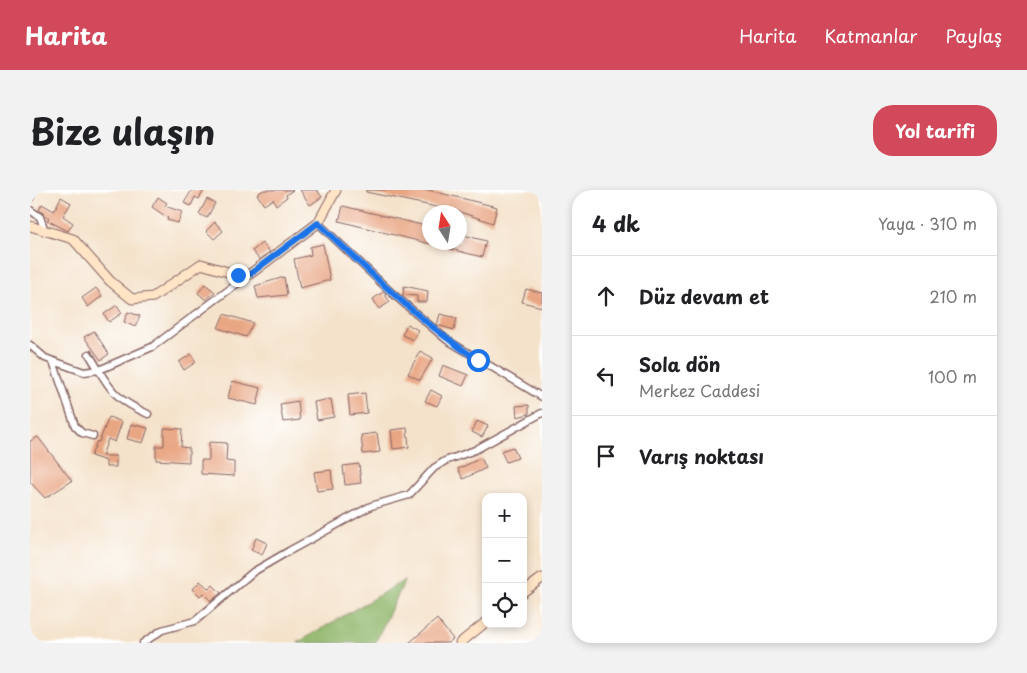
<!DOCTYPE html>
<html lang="tr">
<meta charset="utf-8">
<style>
body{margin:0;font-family:"Playpen Sans",sans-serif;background:#f2f2f2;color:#202124}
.controls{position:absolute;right:15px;bottom:15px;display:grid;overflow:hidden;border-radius:10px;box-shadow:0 2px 8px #0003}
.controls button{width:45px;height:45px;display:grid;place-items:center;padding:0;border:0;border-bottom:1px solid #e0e0e0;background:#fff;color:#202124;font:25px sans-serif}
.compass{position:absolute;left:392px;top:15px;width:45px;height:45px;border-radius:50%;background:#fff;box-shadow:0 2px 8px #0003;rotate:348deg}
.stop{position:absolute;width:15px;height:15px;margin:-11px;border:4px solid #1a73e8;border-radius:50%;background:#fff}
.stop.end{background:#1a73e8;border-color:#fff;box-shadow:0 1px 5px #0008}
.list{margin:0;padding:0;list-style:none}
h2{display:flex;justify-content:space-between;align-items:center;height:65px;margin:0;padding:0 20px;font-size:21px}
h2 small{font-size:16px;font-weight:400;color:#757577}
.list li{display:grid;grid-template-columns:32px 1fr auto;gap:15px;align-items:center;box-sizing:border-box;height:80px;padding:0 20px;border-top:1px solid #e0e0e0}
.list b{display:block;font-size:19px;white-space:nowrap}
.list p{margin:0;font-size:16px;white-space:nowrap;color:#757577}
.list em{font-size:16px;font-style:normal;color:#757577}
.icon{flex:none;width:28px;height:28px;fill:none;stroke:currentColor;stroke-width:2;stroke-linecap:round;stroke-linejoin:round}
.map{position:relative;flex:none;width:512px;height:453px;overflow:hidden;border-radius:20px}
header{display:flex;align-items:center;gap:30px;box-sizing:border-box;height:70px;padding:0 25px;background:#d1495b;color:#fff}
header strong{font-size:24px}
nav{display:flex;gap:28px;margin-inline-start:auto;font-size:18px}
.intro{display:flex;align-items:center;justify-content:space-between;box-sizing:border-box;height:120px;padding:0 30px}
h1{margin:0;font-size:35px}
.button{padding:12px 22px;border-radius:20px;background:#d1495b;color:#fff;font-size:18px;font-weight:700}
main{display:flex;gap:30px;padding:0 30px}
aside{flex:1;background:#fff;border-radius:20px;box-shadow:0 2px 8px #0003}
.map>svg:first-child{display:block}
.forest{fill:#91b76c;stroke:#6e6b4c}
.building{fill:#e9a683}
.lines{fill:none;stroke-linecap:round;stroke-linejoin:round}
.street-casing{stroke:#866363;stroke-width:9}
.secondary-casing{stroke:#866363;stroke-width:11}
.street{stroke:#fff;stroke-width:6}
.secondary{stroke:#ffe4c6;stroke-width:9}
.route{stroke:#1a73e8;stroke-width:6}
</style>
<header>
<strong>Harita</strong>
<nav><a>Harita</a><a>Katmanlar</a><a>Paylaş</a></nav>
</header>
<div class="intro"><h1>Bize ulaşın</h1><a class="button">Yol tarifi</a></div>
<main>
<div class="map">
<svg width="512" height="453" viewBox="0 0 512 453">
<rect width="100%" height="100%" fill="#fff"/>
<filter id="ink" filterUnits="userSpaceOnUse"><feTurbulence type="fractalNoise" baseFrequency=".02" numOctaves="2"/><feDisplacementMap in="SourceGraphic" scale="10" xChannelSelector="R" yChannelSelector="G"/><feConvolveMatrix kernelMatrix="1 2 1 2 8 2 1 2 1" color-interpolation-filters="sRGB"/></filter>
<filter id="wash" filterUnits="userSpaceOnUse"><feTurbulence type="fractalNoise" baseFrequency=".0096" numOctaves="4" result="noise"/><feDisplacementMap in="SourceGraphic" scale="20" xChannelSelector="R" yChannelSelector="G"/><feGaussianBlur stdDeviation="1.12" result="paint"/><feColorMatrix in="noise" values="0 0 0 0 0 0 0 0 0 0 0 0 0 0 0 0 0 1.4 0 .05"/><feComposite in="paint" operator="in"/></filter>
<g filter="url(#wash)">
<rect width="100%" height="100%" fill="#f4e2ca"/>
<path class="forest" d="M 375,390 L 345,453 L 267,453 Z"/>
<g id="blocks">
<path class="building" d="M 162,0 L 174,0 L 169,9 L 165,7 L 161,16 L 154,13 Z
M 234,0 L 263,0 L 256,5 L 257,7 L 246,15 L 243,9 L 234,15 L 227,4 Z
M 270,0 L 287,0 L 292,7 L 280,15 Z
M 336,0 L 398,0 L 467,17 L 463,33 L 430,22 L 336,2 Z
M 31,7 L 41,13 L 33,26 L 43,33 L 38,41 L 17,30 L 19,28 L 9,20 L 12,14 L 24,21 Z
M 128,7 L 137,13 L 135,16 L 152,22 L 148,33 L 137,30 L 138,28 L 122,17 Z
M 177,9 L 185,13 L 177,28 L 169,24 Z
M 313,16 L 400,37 L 400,54 L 309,31 Z
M 185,32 L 193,41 L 184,49 L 176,41 Z
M 430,44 L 456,51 L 452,67 L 404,55 L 404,52 L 430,52 Z
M 232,53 L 240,62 L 229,69 L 222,61 Z
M 293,54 L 300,90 L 270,98 L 264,69 L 281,65 L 280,57 Z
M 254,87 L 257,105 L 228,108 L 225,96 Z
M 175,94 L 185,102 L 176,110 L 168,103 Z
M 374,96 L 398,101 L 397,112 L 387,112 L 387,106 L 373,105 Z
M 66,98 L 72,106 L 58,117 L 52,108 Z
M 496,99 L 512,103 L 512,117 L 492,112 Z
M 353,102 L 360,112 L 349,119 L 343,109 Z
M 87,115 L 92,123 L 79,132 L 74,124 Z
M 98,122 L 110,126 L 105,137 L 94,132 Z
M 194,124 L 223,133 L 216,147 L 188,138 Z
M 410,124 L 427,128 L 424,140 L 407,135 Z
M 377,134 L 388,140 L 383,150 L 372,145 Z
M 64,141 L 79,164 L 71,170 L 54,147 Z
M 390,161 L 403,168 L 390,190 L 378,184 Z
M 161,164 L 166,172 L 154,180 L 149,172 Z
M 413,175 L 438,185 L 433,196 L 409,186 Z
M 202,191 L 231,198 L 227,215 L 198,208 Z
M 401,200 L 412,206 L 407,216 L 395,211 Z
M 335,203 L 337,223 L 320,225 L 318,205 Z
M 301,209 L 304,227 L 287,230 L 284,212 Z
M 268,211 L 270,230 L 253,232 L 250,214 Z
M 499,215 L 499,224 L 487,227 L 486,216 Z
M 79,227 L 92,232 L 85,252 L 78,249 L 72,266 L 86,266 L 86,277 L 76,277 L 76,271 L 61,266 L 67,251 L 69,252 Z
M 447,231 L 458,236 L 452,247 L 442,242 Z
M 101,234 L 118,238 L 113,253 L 97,249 Z
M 134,238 L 152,239 L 151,257 L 159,258 L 159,272 L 126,270 L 126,256 L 134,256 Z
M 377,238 L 379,257 L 363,259 L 361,240 Z
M 347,243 L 350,262 L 333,264 L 331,245 Z
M 8,247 L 42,291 L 15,308 L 0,292 L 0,251 Z
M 179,252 L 197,253 L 196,271 L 204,272 L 204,286 L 171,284 L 171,270 L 179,270 Z
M 483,257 L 488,268 L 476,272 L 471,261 Z
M 451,268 L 456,278 L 433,289 L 428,279 Z
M 329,274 L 331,293 L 315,295 L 313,276 Z
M 301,280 L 303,299 L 287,301 L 284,282 Z
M 226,348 L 237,353 L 232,365 L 221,360 Z
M 170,391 L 179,399 L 183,395 L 191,403 L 181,411 L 173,403 L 170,406 L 163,399 Z
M 407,429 L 423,449 L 418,453 L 379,453 Z"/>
</g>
</g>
<g filter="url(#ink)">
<use href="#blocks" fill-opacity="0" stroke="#866363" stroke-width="1"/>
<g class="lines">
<defs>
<path id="street" d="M 0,8 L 3,0
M 0,20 L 10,27 L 15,41
M 288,33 L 362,103 L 417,150 L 512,207
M 0,155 L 15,168 L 54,182 L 69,180 L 122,157 L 220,84
M 59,164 C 79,196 80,207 118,224
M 23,171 L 45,236 L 52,243 L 63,246
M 113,453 L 132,440 L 165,431 L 223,382 L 259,361 L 341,316 L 379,305 L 404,278 L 415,271 L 445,260 L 512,223"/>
<path id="secondary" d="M 0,36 L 43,49 L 80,91 L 102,109 L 123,107 L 171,74 L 208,85 L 220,84 L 288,33 L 306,0
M 493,402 L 512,388
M 430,453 L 456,432"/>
</defs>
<use href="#street" class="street-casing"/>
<use href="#secondary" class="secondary-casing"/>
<use href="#street" class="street"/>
<use href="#secondary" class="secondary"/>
</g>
</g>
<g class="lines" filter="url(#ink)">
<path class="route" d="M 208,85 L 220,84 L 288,33 C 339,81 388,131 448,170"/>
</g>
</svg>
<div class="controls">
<button>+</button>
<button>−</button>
<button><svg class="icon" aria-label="locate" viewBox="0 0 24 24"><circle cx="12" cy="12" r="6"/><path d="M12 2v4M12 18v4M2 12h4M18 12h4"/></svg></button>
</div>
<svg class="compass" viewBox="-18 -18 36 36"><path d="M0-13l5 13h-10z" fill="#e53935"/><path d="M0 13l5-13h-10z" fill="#757577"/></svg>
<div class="stop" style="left:448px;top:170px"></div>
<div class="stop end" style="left:208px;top:85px"></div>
</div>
<aside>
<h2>4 dk<small>Yaya · 310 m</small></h2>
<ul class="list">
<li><svg class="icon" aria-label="ahead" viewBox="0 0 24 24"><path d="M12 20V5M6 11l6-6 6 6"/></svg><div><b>Düz devam et</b></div><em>210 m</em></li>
<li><svg class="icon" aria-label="left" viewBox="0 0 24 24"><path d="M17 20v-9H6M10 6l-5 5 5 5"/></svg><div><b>Sola dön</b><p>Merkez Caddesi</p></div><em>100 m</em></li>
<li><svg class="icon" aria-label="arrive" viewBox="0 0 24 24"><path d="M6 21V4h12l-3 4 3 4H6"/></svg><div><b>Varış noktası</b></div></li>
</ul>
</aside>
</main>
